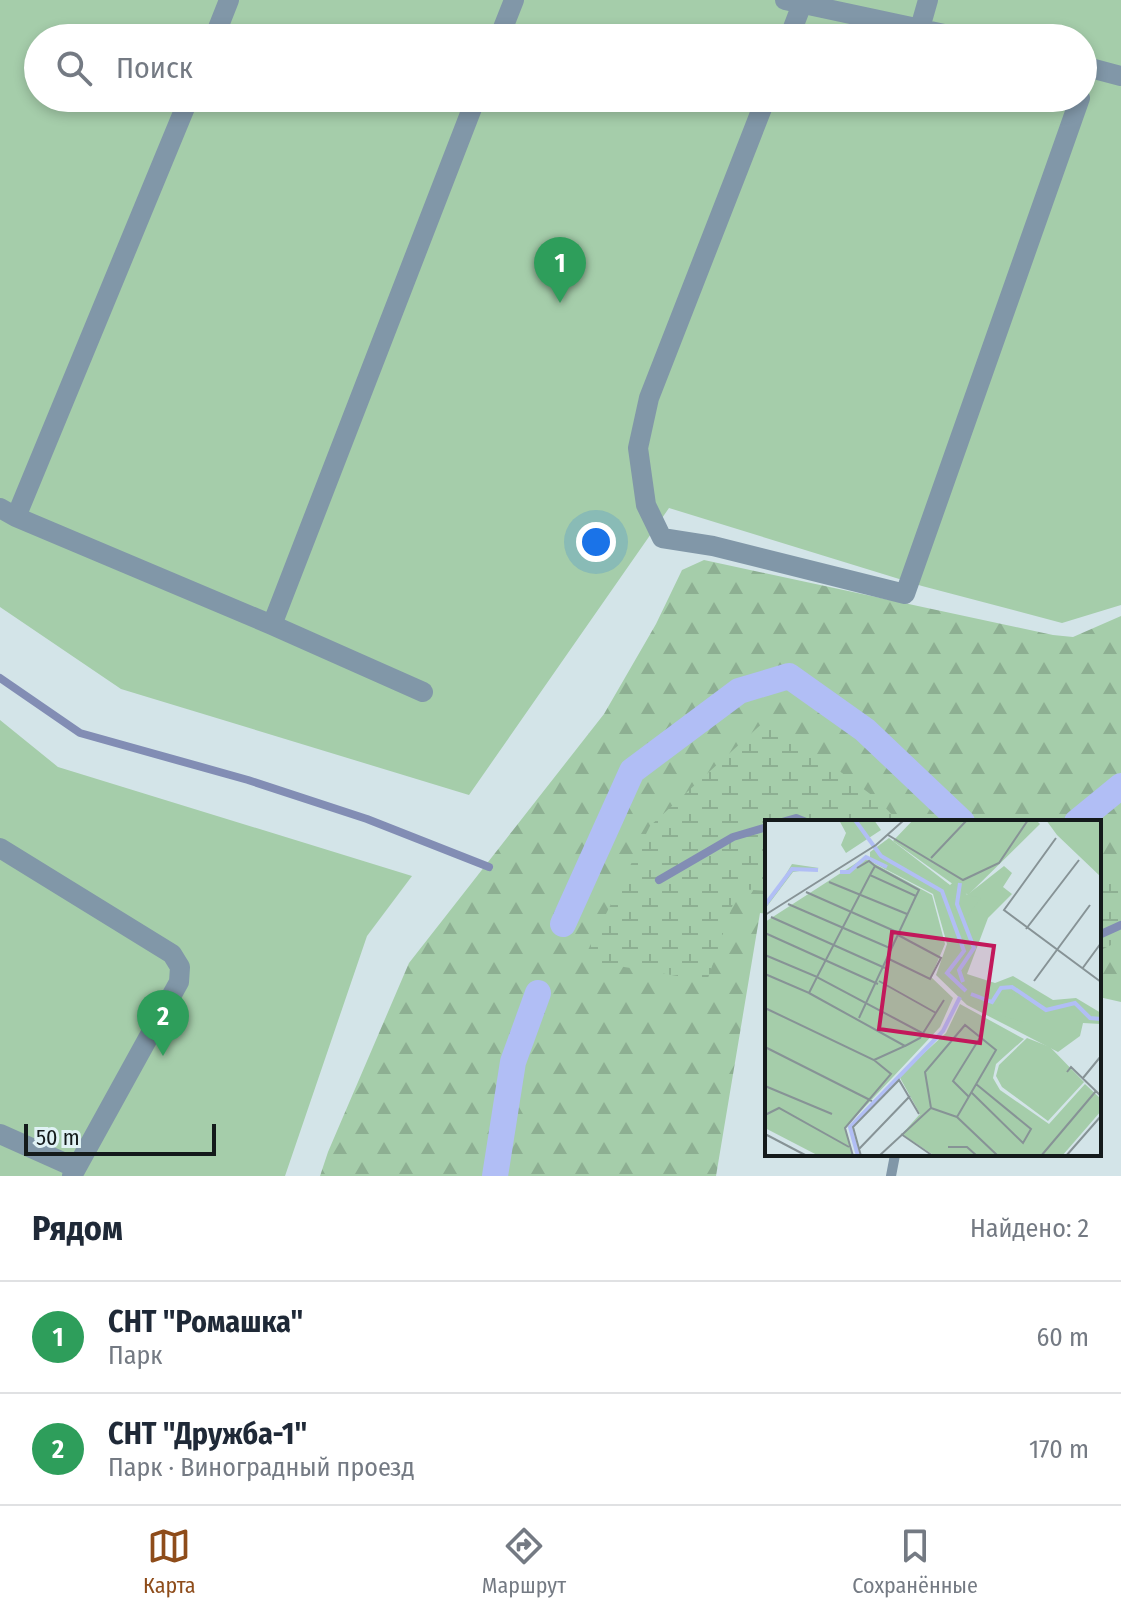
<!DOCTYPE html>
<html lang="ru">
<meta charset="utf-8">
<style>
body{margin:0;font-family:"Fira Sans Condensed",sans-serif;background:#f2f2f3;color:#1f2937}
.scale{position:absolute;left:24px;bottom:20px;width:192px;box-sizing:border-box;padding-left:8px;border:4px solid #141a1b;border-top:0;font-size:22px;line-height:28px;white-space:nowrap;color:#141a1b;-webkit-text-stroke:6px #e0f2f5;paint-order:stroke}
.you{position:absolute;left:596px;top:542px;width:28px;height:28px;margin:-20px;border:6px solid #fff;border-radius:50%;background:#1a73e8;box-shadow:0 0 0 12px #1a73e833}
.badge{display:grid;place-items:center;width:52px;height:52px;border-radius:50%;background:#8e4c1a;color:#fff;font-size:26px;font-weight:700}
.pin{position:absolute;translate:-50% -66px;filter:drop-shadow(0 2px 4px #0008)}
.pin::after{content:'';position:absolute;top:42px;width:28px;height:24px;background:inherit;clip-path:polygon(0 0,100% 0,50% 100%)}
.list{margin:0;padding:0;list-style:none}
h2{display:flex;justify-content:space-between;align-items:center;height:104px;margin:0;padding:0 32px;font-size:34px}
h2 small{font-size:26px;font-weight:400;color:#747a83}
.list li{display:grid;grid-template-columns:52px 1fr auto;gap:24px;align-items:center;box-sizing:border-box;height:112px;padding:0 32px;border-top:2px solid #e0e1e3}
.list b{display:block;font-size:30px;white-space:nowrap}
.list p{margin:0;font-size:26px;white-space:nowrap;color:#747a83}
.list em{font-size:26px;font-style:normal;color:#747a83}
.icon{flex:none;width:44px;height:44px;fill:none;stroke:currentColor;stroke-width:2;stroke-linecap:round;stroke-linejoin:round}
.map{position:relative;flex:none;width:1121px;height:1176px;overflow:hidden}
.search{position:absolute;background:#fff;box-shadow:0 4px 12px #0003;left:24px;right:24px;top:24px;height:88px;display:flex;align-items:center;gap:20px;box-sizing:border-box;padding:0 28px;border-radius:44px;color:#747a83;font-size:30px}
.sheet{height:328px;background:#fff}
nav{display:flex;justify-content:space-around;align-items:center;box-sizing:border-box;height:112px;border-top:2px solid #e0e1e3;background:#fff;font-size:22px;color:#747a83}
nav a{display:grid;justify-items:center;gap:4px}
nav .on{color:#8e4c1a}
.map>svg:first-child{display:block}
.forest{fill:url(#forest-firs)}
.wetland{fill:url(#wetland-marsh)}
.garden{fill:#a5cdaa;fill-rule:evenodd}
.lines{fill:none;stroke-linecap:round;stroke-linejoin:round}
.stream{stroke:#828db4;stroke-width:8}
.canal{stroke:#b1bef5;stroke-width:26}
.lane{stroke:#8197a8;stroke-width:10}
.street{stroke:#8197a8;stroke-width:20}
.inset-river{fill:none;stroke:#b1bef5;stroke-width:4}
.inset-road{fill:none;stroke:#879396;stroke-width:2}
.view{fill:#c2185b;fill-opacity:0.15;stroke:#c2185b;stroke-width:4}
.inset-edge{fill:none;stroke:#141a1b;stroke-width:4}
</style>
<div class="map">
<svg width="1121" height="1176" viewBox="0 0 1121 1176">
<defs>
<pattern id="forest-firs" width="22" height="20" patternUnits="userSpaceOnUse" patternTransform="scale(2)"><rect width="22" height="20" fill="#a5cdaa"/><path d="M5 1l3.5 6h-7zM16 11l3.5 6h-7z" fill="#8daf92"/></pattern>
<pattern id="wetland-marsh" width="20" height="14" patternUnits="userSpaceOnUse" patternTransform="scale(2)"><rect width="20" height="14" fill="#a5cdaa"/><path d="M1 5h8M5 5V1M11 12h8M15 12V8" fill="none" stroke="#8daf92"/></pattern>
</defs>
<rect width="100%" height="100%" fill="#d3e4e8"/>
<path class="forest" d="M 704,560 L 1053,635 L 1073,637 L 1121,616 L 1121,1002 L 1099,997 L 1099,822 L 767,822 L 767,914 L 760,913 L 716,1176 L 320,1176 L 328,1152 L 409,963 L 604,714 L 656,624 L 682,570 Z"/>
<path class="wetland" d="M 768,718 L 877,799 L 899,822 L 767,822 L 767,891 L 738,889 L 707,981 L 583,960 L 650,826 Z
M 1121,867 L 1121,940 L 1099,951 L 1099,876 Z"/>
<path class="garden" d="M 0,0 L 1121,0 L 1121,605 L 1062,623 L 922,586 L 669,508 L 469,795 L 121,689 L 0,607 ZM 38,38 L 1083,38 L 1083,98 L 38,98 Z
M 0,720 L 58,767 L 412,876 L 367,936 L 285,1176 L 0,1176 Z"/>
<g class="lines">
<path class="stream" d="M 0,678 L 80,733 L 248,780 L 367,819 L 489,867
M 782,822 L 796,818 L 806,822
M 659,880 L 733,837 L 767,827
M 1099,935 L 1121,925"/>
<path class="canal" d="M 1077,822 L 1121,786
M 563,924 L 632,771 L 739,691 L 789,676 L 865,730 L 962,822
M 495,1176 L 513,1062 L 538,993"/>
<path class="lane" d="M 891,1176 L 895,1155"/>
<path class="street" d="M 785,0 L 963,38
M 920,28 L 928,0
M 214,38 L 229,0
M 499,38 L 514,0
M 789,38 L 802,4
M 1083,66 L 1121,76
M 766,98 L 649,398 L 638,448 L 646,505 L 662,538 L 713,546 L 905,594 L 1080,98
M 0,508 L 16,517 L 272,625 L 423,692
M 16,517 L 189,98
M 272,625 L 476,98
M 0,848 L 172,954 L 180,967 L 179,982 L 72,1176
M 0,1134 L 76,1168"/>
</g>
<g transform="translate(765 820)">
<rect width="336" height="336" fill="#d3e4e8"/>
<path d="M 27,44 L 54,48 L 28,52 L 0,89 Z" fill="#a5cdaa"/>
<path d="M 74,0 L 109,0 L 116,10 L 81,33 L 76,25 L 81,13 ZM 124,18 L 185,65 L 192,59 L 202,75 L 239,46 L 247,53 L 238,67 L 247,74 L 223,98 L 202,154 L 230,163 L 248,156 L 288,180 L 311,178 L 336,193 L 336,204 L 318,203 L 315,216 L 293,232 L 202,185 L 171,155 L 182,124 L 168,74 L 105,41 L 105,32 Z" fill="#a5cdaa"/>
<path d="M 281,0 L 336,0 L 336,57 L 292,15 ZM 121,24 L 129,26 L 146,39 L 126,51 L 120,49 L 106,33 ZM 188,72 L 216,78 L 201,98 L 210,128 L 200,155 L 207,159 L 204,170 L 185,151 L 204,129 L 192,105 ZM 240,170 L 281,192 L 312,187 L 323,200 L 314,204 L 310,196 L 295,202 L 259,202 L 229,193 Z" fill="#a5cdaa"/>
<path d="M 148,0 L 271,0 L 275,4 L 203,75 L 128,21 ZM 99,38 L 167,75 L 180,124 L 166,157 L 188,178 L 175,207 L 80,308 L 88,336 L 54,336 L 0,308 L 0,102 ZM 195,184 L 259,219 L 231,244 L 228,258 L 235,270 L 284,304 L 320,264 L 336,279 L 336,291 L 297,336 L 170,336 L 137,314 L 155,294 L 134,256 L 181,213 ZM 262,218 L 285,227 L 319,262 L 283,301 L 237,267 L 231,256 L 234,245 Z" fill="#a5cdaa"/>
<path class="inset-river" d="M 90,0 L 116,36 L 177,71 L 199,131 L 182,153 L 201,171M 75,52 L 84,52 L 101,37 L 122,47M 195,63 L 192,84 L 209,128 L 194,150 L 198,162M 0,85 L 27,49 L 53,50M 206,174 L 227,182 L 236,168 L 247,167 L 281,190 L 310,183 L 325,198 L 336,199M 93,336 L 85,307 L 178,211 L 195,177"/>
<path class="inset-road" d="M 123,15 L 198,60 L 234,43 L 263,0M 291,18 L 239,90 L 336,162M 166,38 L 202,0M 110,46 L 154,70 L 151,76M 92,48 L 104,41 L 110,46 L 105,55M 64,62 L 142,94M 41,72 L 134,113M 23,84 L 127,129M 0,95 L 111,25 L 139,0M 6,97 L 120,148M 261,109 L 314,40M 0,113 L 113,164M 0,135 L 52,157 L 105,55 L 151,76 L 94,198M 124,139 L 165,159 L 176,138 L 133,115M 317,149 L 336,123M 0,154 L 44,173 L 52,157 L 159,214M 114,161 L 171,193M 269,161 L 325,85M 44,173 L 140,226 L 109,240M 0,188 L 109,240 L 126,254 L 80,308 L 88,336M 140,226 L 155,218 L 179,180M 0,227 L 107,281M 302,252 L 306,247 L 336,276M 318,258 L 336,236M 0,266 L 67,294M 207,273 L 258,323 L 266,309 L 211,264M 204,277 L 188,261 L 216,216M 166,288 L 192,297M 0,295 L 14,288 L 84,327M 0,314 L 42,336M 136,314 L 168,336M 183,327 L 202,327 L 212,336M 94,329 L 145,276M 96,336 L 88,307 L 134,260 L 154,294M 114,336 L 166,288 L 160,252 L 200,205 L 231,230 L 192,297 L 233,336M 276,336 L 331,271M 301,336 L 336,296"/>
<path class="view" d="M 127,112 L 229,126 L 215,223 L 114,209 Z"/>
<rect width="336" height="336" class="inset-edge"/>
</g>
</svg>
<div class="scale">50 m</div>
<div class="you"></div>
<div class="pin badge" style="left:560px;top:303px;background:#2e9e5b">1</div>
<div class="pin badge" style="left:163px;top:1056px;background:#2e9e5b">2</div>
<div class="search"><svg class="icon" aria-label="search" viewBox="0 0 24 24"><circle cx="10" cy="10" r="6"/><path d="M15 15l6 6"/></svg>Поиск</div>
</div>
<section class="sheet">
<h2>Рядом<small>Найдено: 2</small></h2>
<ul class="list">
<li><span class="badge" style="background:#2e9e5b">1</span><div><b>СНТ &quot;Ромашка&quot;</b><p>Парк</p></div><em>60 m</em></li>
<li><span class="badge" style="background:#2e9e5b">2</span><div><b>СНТ &quot;Дружба-1&quot;</b><p>Парк · Виноградный проезд</p></div><em>170 m</em></li>
</ul>
</section>
<nav>
<a class="on"><svg class="icon" aria-label="map" viewBox="0 0 24 24"><path d="M3 6l6-2 6 2 6-2v14l-6 2-6-2-6 2zM9 4v14M15 6v14"/></svg>Карта</a>
<a><svg class="icon" aria-label="directions" viewBox="0 0 24 24"><path d="M12 3l9 9-9 9-9-9zM9 14v-3h6M13 9l2 2-2 2"/></svg>Маршрут</a>
<a><svg class="icon" aria-label="saved" viewBox="0 0 24 24"><path d="M7 4h10v16l-5-4-5 4z"/></svg>Сохранённые</a>
</nav>
